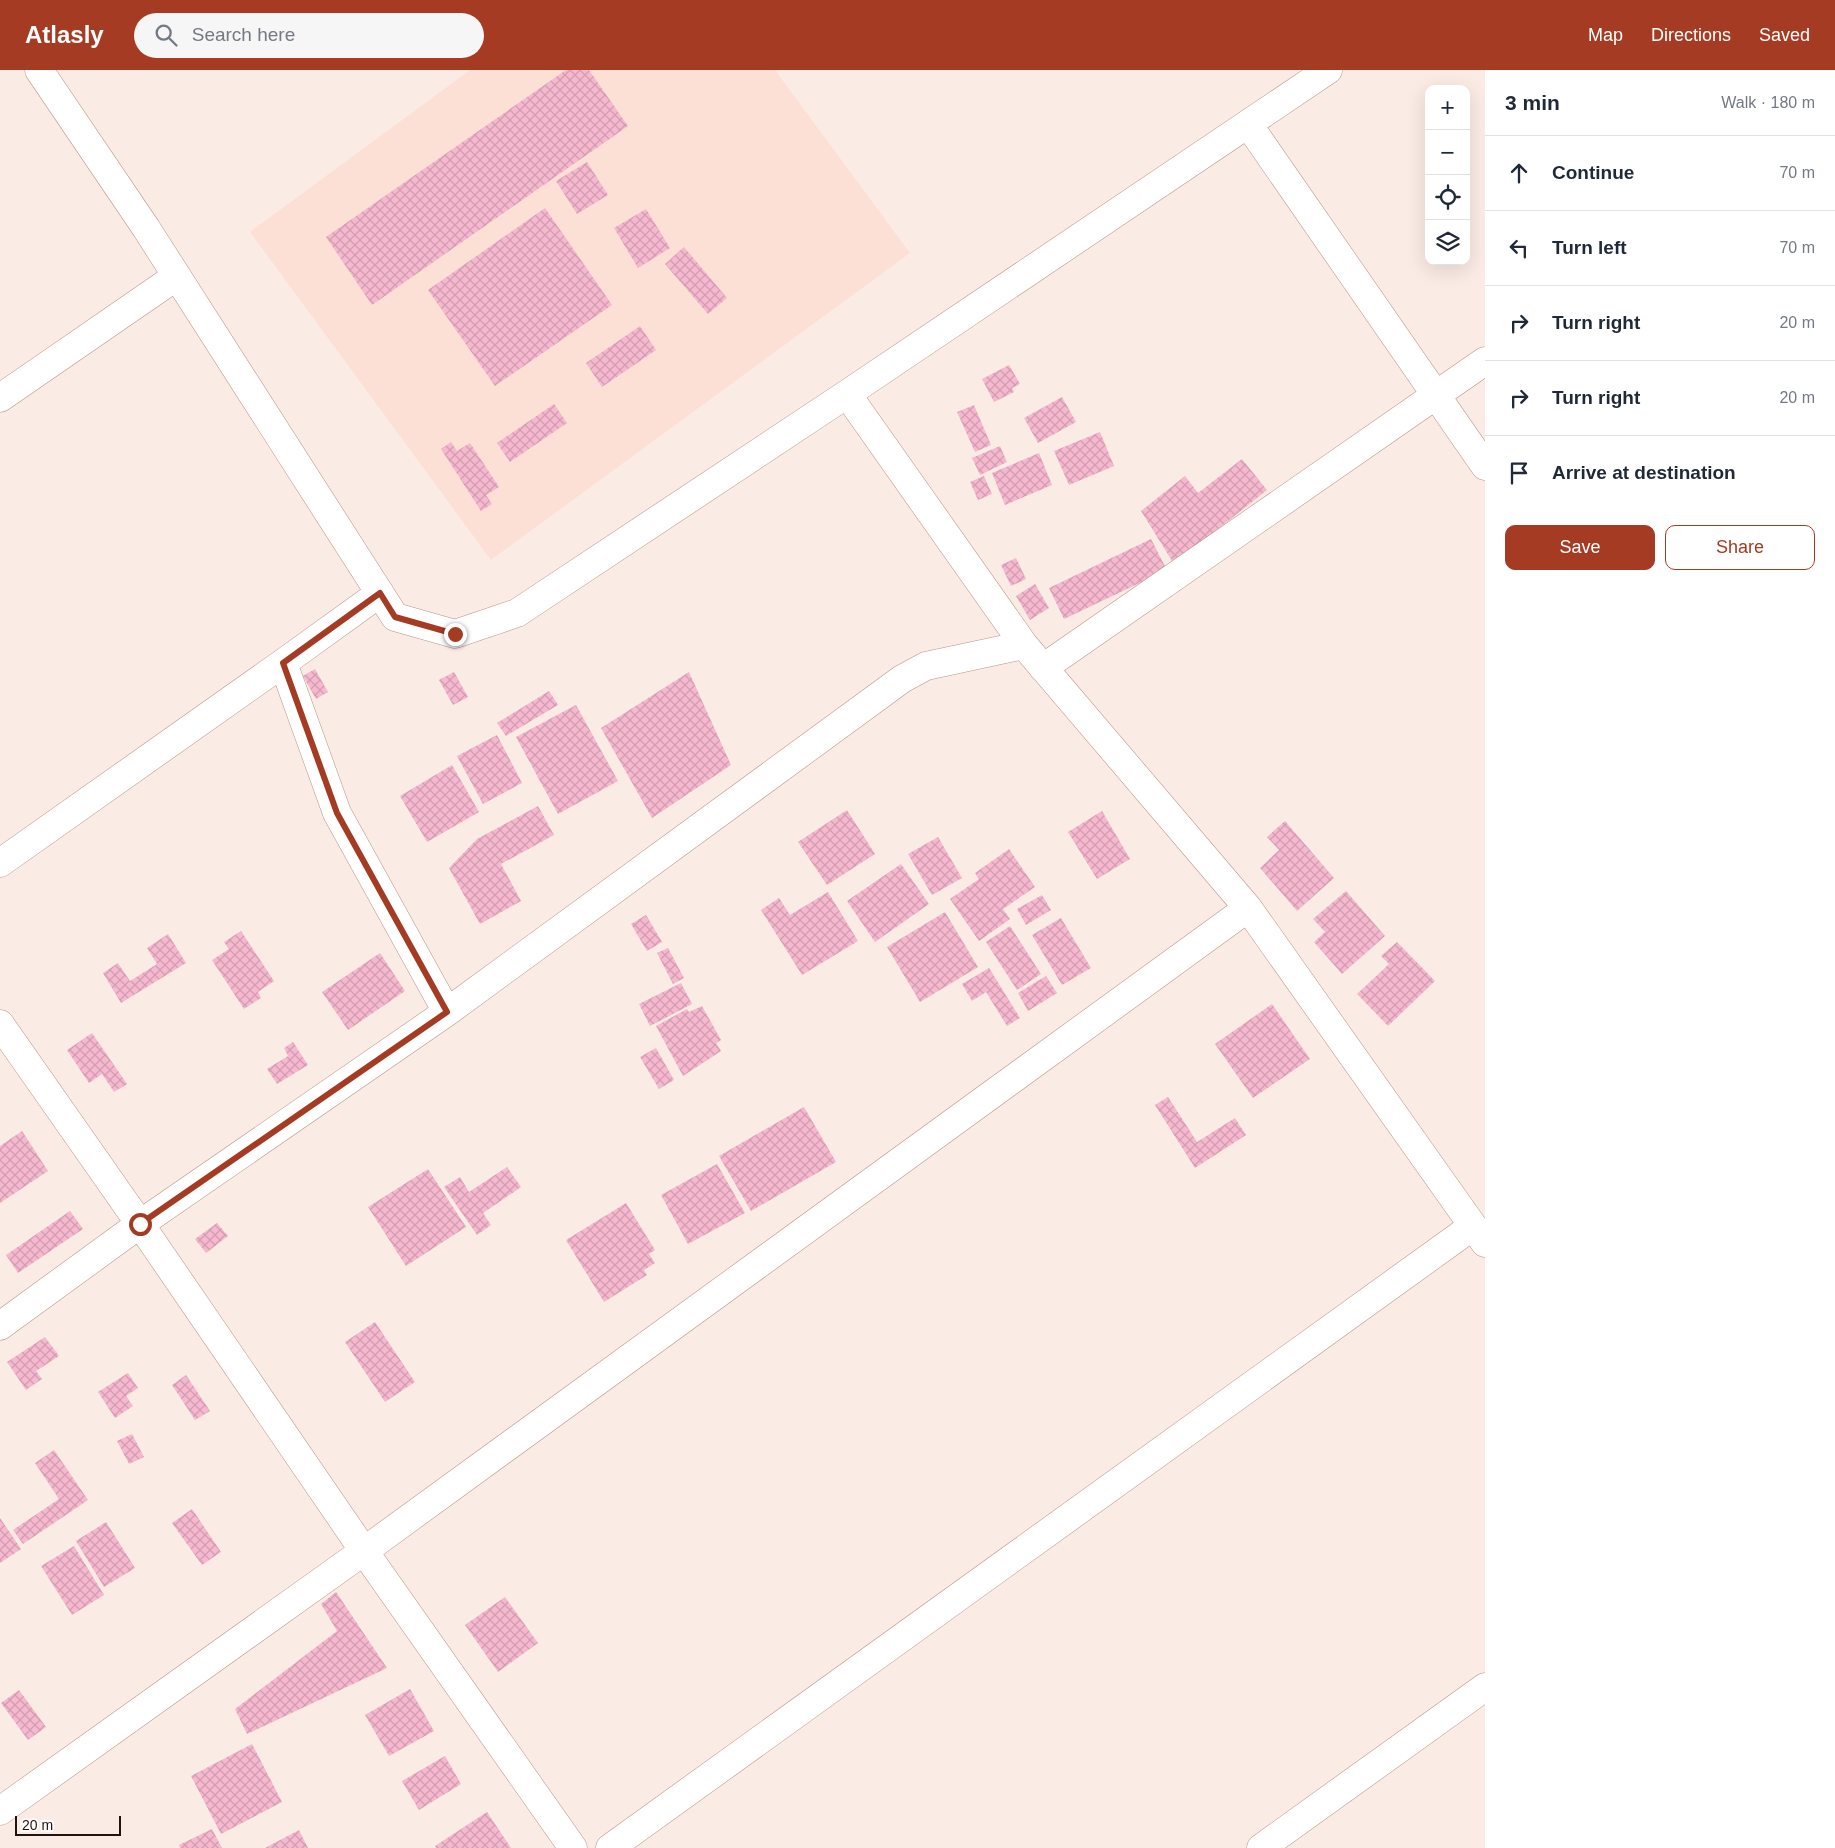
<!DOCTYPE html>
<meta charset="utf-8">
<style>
body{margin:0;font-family:Arial,sans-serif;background:#f6f6f7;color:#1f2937}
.controls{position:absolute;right:15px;top:15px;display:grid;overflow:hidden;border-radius:10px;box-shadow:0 5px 20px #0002}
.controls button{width:45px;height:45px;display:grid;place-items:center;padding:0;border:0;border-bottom:1px solid #e0e1e3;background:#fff;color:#1f2937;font:25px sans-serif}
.scale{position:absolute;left:15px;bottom:12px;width:106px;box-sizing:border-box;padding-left:5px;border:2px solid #21140f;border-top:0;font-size:14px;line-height:18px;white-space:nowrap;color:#21140f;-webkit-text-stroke:4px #fcfcfc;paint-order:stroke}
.stop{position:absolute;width:15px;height:15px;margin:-11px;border:4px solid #a43b22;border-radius:50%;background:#fff}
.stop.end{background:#a43b22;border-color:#fff;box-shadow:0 1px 5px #0008}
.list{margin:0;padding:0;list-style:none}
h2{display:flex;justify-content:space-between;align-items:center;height:65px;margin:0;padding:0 20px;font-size:21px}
h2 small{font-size:16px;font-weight:400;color:#747a83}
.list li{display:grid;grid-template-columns:32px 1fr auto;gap:15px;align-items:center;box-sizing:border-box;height:75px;padding:0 20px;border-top:1px solid #e0e1e3}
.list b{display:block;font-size:19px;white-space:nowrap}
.list em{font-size:16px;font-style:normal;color:#747a83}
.actions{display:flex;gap:10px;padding:15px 20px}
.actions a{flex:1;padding:11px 0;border:1px solid #a43b22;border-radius:10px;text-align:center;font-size:18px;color:#a43b22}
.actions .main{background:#a43b22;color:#fff}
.icon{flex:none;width:28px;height:28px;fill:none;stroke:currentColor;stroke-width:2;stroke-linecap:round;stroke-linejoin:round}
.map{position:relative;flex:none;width:1485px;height:1778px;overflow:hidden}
header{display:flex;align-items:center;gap:30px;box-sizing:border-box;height:70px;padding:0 25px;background:#a43b22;color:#fff}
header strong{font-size:24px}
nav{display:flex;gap:28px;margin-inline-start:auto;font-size:18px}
.search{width:350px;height:45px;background:#f6f6f7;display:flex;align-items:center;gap:12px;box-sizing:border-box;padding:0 18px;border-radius:28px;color:#747a83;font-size:19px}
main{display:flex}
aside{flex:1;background:#fff}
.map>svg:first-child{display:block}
.built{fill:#fce0d5}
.building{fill:url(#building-cross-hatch)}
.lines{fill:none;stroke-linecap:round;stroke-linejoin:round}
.street-casing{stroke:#b89486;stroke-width:29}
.street{stroke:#fff;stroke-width:28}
.route{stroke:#a43b22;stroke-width:6}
</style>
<header>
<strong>Atlasly</strong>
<div class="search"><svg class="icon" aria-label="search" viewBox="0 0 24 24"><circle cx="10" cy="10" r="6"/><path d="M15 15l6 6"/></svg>Search here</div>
<nav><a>Map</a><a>Directions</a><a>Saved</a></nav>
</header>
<main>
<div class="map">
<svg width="1485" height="1778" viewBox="0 0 1485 1778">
<defs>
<pattern id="building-cross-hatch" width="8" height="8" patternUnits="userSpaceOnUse" patternTransform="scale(1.25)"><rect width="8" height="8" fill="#f5b8cf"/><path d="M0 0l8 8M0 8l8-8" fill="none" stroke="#d29db1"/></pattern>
</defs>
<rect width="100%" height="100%" fill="#fbebe5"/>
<path class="built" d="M 470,0 L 775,0 L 910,183 L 491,490 L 250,162 Z"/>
<path class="building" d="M 566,0 L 589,0 L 628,56 L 372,235 L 326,167 Z
M 587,92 L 608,125 L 577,144 L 556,111 Z
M 545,138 L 612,235 L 495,316 L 428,220 Z
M 646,139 L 670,178 L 638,198 L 614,158 Z
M 684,177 L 727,228 L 708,244 L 665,194 Z
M 640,256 L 656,280 L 602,317 L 586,293 Z
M 1009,295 L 1020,314 L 1012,318 L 1014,322 L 994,332 L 982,309 Z
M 1062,327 L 1076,352 L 1038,373 L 1024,348 Z
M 554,334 L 567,353 L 510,392 L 497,373 Z
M 974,335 L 991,375 L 975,382 L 957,342 Z
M 1100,362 L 1114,396 L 1069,415 L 1054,381 Z
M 451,372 L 457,381 L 470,373 L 499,417 L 486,425 L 492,434 L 481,441 L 441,379 Z
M 1000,376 L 1007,392 L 980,405 L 972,388 Z
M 1039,383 L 1052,415 L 1005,435 L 992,403 Z
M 1242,389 L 1267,420 L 1174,494 L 1141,441 L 1185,406 L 1198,423 Z
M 984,406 L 992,424 L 978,430 L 970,412 Z
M 1151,469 L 1167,500 L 1064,549 L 1049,518 Z
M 1016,488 L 1026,509 L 1011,516 L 1001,495 Z
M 1035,514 L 1049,538 L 1030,550 L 1016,526 Z
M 315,599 L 328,622 L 316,629 L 303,606 Z
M 454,602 L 468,627 L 453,635 L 439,610 Z
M 689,602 L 731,695 L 652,748 L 601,658 Z
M 549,621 L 558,635 L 506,666 L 497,653 Z
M 576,635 L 618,711 L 558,744 L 516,667 Z
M 497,665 L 522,713 L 483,734 L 457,686 Z
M 452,695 L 479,742 L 427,772 L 400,726 Z
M 538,736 L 554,765 L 501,794 L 521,831 L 480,854 L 449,798 L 477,769 Z
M 847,740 L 875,784 L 827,815 L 798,772 Z
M 1102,741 L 1130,789 L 1097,809 L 1068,762 Z
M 1285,751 L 1334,808 L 1297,841 L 1260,798 L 1279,780 L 1267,767 Z
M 938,767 L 962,808 L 932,825 L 908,784 Z
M 1009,779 L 1035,817 L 1003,839 L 1010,849 L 979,871 L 950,829 L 979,809 L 975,803 Z
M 901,794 L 929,834 L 875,872 L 847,831 Z
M 1346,821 L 1385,866 L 1342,904 L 1314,872 L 1325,862 L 1313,849 Z
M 828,822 L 858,871 L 802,905 L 761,840 L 779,828 L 790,845 Z
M 1042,825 L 1051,840 L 1026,855 L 1017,839 Z
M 945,842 L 978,897 L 920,932 L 887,877 Z
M 646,845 L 662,872 L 647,881 L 631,854 Z
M 1061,848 L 1091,898 L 1062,915 L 1032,865 Z
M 1010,856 L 1041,904 L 1017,920 L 986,872 Z
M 241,861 L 274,911 L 258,922 L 261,928 L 244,939 L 212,890 L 229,879 L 224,872 Z
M 168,864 L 186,893 L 121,933 L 103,903 L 118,893 L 130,911 L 157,894 L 147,878 Z
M 1397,872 L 1435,911 L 1388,956 L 1357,924 L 1389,894 L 1381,886 Z
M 668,878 L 684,908 L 673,914 L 657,883 Z
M 380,883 L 405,921 L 348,960 L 322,922 Z
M 989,898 L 1020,948 L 1007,956 L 986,922 L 972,931 L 962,914 Z
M 1046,906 L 1057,923 L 1028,941 L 1018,923 Z
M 681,913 L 692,934 L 650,956 L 639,934 Z
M 1272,934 L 1310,989 L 1253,1028 L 1215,974 Z
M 702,936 L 721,970 L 716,973 L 721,981 L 683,1006 L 656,956 L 687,939 L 689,942 Z
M 92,963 L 127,1014 L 114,1022 L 102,1004 L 89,1013 L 67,980 Z
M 293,972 L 308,995 L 277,1014 L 267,999 L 288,986 L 284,978 Z
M 656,978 L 674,1010 L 659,1019 L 640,987 Z
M 1168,1027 L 1197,1072 L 1235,1048 L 1246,1065 L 1195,1098 L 1155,1035 Z
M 804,1037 L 836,1092 L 751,1141 L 719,1086 Z
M 22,1061 L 48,1101 L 0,1133 L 0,1076 Z
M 717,1094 L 745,1143 L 688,1174 L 661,1125 Z
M 507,1097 L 521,1117 L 483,1143 L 491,1155 L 477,1165 L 444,1117 L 460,1107 L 469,1122 Z
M 428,1099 L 466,1157 L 406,1196 L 368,1137 Z
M 626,1133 L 655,1180 L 649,1184 L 655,1193 L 644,1200 L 647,1205 L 604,1232 L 566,1170 Z
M 70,1141 L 83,1159 L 18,1203 L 6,1185 Z
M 217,1153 L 228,1166 L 206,1183 L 195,1169 Z
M 375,1252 L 415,1312 L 385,1332 L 345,1272 Z
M 45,1267 L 59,1286 L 36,1301 L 42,1309 L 26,1320 L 7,1292 Z
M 128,1303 L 138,1318 L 126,1326 L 133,1336 L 115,1348 L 98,1322 Z
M 186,1305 L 210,1341 L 195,1350 L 172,1315 Z
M 132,1364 L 144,1387 L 129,1394 L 117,1371 Z
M 54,1380 L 88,1430 L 23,1474 L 13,1460 L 59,1429 L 35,1393 Z
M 192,1439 L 221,1482 L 202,1495 L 172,1453 Z
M 0,1448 L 21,1479 L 0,1493 Z
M 106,1452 L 135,1498 L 104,1517 L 76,1471 Z
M 74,1476 L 104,1525 L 72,1545 L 41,1496 Z
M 336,1522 L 387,1598 L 247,1664 L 235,1639 L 337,1561 L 321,1534 Z
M 505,1527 L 538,1573 L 498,1602 L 465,1555 Z
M 410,1619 L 434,1661 L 389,1686 L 365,1645 Z
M 19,1620 L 46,1657 L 28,1670 L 1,1633 Z
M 252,1674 L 282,1732 L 221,1764 L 191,1706 Z
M 445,1686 L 461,1714 L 419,1740 L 402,1711 Z
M 487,1742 L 511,1778 L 436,1778 L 435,1776 Z
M 212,1759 L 222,1778 L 180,1778 L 179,1775 Z
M 299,1760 L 308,1778 L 265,1778 Z"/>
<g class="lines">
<defs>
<path id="street" d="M 39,0 L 146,158 L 395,547 L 455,564 L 517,543 L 847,324 L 1328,0
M 1248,54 L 1485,396
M 847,324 L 1024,575 L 1248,838 L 1485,1173
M 0,328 L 177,206
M 283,593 L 337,743 L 447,942
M 1043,598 L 1485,291
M 0,793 L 283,593 L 380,523
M 0,954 L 140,1154 L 364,1481 L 573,1778
M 0,1256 L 140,1154 L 447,942 L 902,609 L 926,596 L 1024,575
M 0,1741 L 364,1481 L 1248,838
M 610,1778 L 1473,1156
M 1261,1778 L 1485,1617"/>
</defs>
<use href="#street" class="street-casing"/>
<use href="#street" class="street"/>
</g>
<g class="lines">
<path class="route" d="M 140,1154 L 447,942 L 337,743 L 283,593 L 380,523 L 395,547 L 455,564"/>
</g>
</svg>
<div class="controls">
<button>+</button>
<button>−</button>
<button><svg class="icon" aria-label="locate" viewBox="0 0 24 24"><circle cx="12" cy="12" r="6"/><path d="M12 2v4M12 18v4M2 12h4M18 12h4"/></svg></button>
<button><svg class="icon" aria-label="layers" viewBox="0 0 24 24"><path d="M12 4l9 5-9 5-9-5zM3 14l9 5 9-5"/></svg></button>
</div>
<div class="scale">20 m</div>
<div class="stop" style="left:140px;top:1154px"></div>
<div class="stop end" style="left:455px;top:564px"></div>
</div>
<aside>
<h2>3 min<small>Walk · 180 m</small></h2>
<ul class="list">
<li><svg class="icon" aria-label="ahead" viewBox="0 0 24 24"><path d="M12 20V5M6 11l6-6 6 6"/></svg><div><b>Continue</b></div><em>70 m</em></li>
<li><svg class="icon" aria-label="left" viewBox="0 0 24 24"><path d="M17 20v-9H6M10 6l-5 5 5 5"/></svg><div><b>Turn left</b></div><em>70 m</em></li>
<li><svg class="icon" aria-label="right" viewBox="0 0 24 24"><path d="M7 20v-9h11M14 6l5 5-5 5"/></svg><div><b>Turn right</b></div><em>20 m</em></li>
<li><svg class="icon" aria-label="right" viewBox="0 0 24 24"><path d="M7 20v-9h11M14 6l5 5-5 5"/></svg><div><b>Turn right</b></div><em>20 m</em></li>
<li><svg class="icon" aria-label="arrive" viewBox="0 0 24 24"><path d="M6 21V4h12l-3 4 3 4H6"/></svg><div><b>Arrive at destination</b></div></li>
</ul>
<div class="actions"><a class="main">Save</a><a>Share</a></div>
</aside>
</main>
